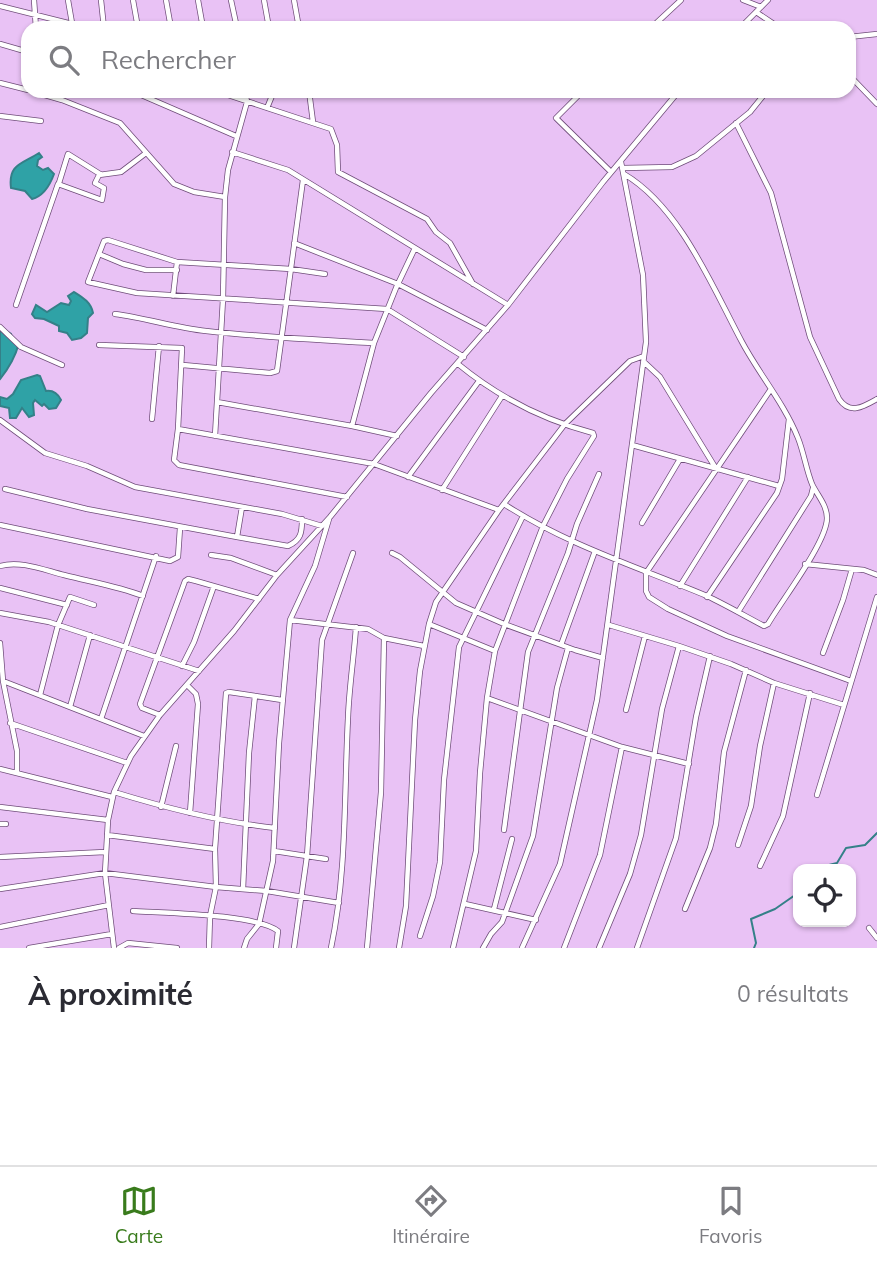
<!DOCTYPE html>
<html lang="fr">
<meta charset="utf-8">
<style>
body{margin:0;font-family:Mulish,sans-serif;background:#f7f7f7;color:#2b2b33}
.controls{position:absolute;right:21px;bottom:21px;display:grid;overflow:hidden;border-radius:14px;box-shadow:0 2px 5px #0004}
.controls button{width:63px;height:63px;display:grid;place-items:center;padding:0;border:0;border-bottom:2px solid #e1e1e2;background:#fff;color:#2b2b33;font:35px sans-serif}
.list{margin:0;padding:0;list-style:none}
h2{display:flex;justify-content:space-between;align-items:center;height:91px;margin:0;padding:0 28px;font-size:30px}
h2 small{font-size:23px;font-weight:400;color:#7c7c81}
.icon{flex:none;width:38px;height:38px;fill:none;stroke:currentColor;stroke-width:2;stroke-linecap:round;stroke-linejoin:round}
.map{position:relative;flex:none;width:877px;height:948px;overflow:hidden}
.search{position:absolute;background:#fff;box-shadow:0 2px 5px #0004;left:21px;right:21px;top:21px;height:77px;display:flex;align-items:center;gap:18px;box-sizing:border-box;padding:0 24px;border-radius:21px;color:#7c7c81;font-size:26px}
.sheet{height:217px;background:#fff}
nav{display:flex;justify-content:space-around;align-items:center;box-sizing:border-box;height:98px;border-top:2px solid #e1e1e2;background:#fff;font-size:19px;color:#7c7c81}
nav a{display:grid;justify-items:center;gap:4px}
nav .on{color:#397b1c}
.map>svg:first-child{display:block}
.water{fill:#2fa2a6;stroke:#348088;stroke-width:2}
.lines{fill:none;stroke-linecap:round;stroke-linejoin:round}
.stream{stroke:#348088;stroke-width:2}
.street-casing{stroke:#6f4d79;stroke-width:6}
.street{stroke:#fff;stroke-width:4.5}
</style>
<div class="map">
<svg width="877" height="948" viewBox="0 0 877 948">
<rect width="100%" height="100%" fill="#e9c2f5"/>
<path class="water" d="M 39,153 L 42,157 L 38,160 L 37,166 L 43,170 L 48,168 L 54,174 C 50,185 44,196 32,199 L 25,191 L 11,188 C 8,164 22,164 39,153 Z
M 74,292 C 82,297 91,302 93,313 L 88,318 L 87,333 L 81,338 L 72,340 L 67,333 L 59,331 L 59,326 L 44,319 L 35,318 L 32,314 L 36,305 L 47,312 L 61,303 L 69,305 L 71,301 L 68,296 Z
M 0,327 L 11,334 L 13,340 L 19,343 C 15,358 9,368 0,379 Z
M 37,375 L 40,376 L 46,391 C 54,390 58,394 61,400 L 56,408 L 49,409 L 44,404 L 42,406 L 35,400 L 33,403 L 34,415 L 29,417 L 22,408 L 16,418 L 10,418 L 9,408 L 0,406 L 0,397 L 7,399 L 13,394 L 21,380 Z"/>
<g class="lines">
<path class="stream" d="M 819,869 L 821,867 L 837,863 L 846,848 L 865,845 L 877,833
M 754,948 L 756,943 L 751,919 L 775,909 L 798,893"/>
<defs>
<path id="street" d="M 34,0 L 36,28
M 68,0 L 72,23
M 101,0 L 104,28
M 133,0 L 138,28
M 166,0 L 171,28
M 198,0 L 203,28
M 231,0 L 237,28
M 264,0 L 269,28
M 294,0 L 299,28
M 743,0 L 761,7
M 0,6 L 88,28
M 756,12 L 780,28
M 651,28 L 681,0
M 740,28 L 768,0
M 849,37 L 877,34
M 0,44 L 28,52
M 849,75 L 877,104
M 0,83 L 28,90
M 31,91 L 62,100 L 120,123 L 174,184 L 194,192 L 225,197
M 132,91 L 236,136
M 216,91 L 331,129 L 337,145 L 338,172 L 427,219 L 436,232 L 450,243 L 473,284
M 309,91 L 313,122
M 583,91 L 556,118 L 611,172
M 267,108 L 274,91
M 0,116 L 41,121
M 736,123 L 771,193 L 810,337 L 839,399 C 850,415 863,407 877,399
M 232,152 L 288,170 L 508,305
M 623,168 L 672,167 L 696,156 L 750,112 L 767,91
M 59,183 L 68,154 L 100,174
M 294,243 L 398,284 L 487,330
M 99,254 L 123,264 L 146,270 L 177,270
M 325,274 L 291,269 L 177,262 L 108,240 L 104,241 L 88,282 L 137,293 L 387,309 L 464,357
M 173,296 L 177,262
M 16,305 L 58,184 L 102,200 L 104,188 L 95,183 L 99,175 L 121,172 L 146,153
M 115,314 C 146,318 176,328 206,331 C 262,337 317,340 374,343
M 0,327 L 21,347 L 62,365
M 99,345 L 182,348 L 178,429 L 174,460 L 179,465 L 347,497
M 644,362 L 660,377 L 715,467
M 183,365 L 270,373 L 277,371 L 303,180
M 771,389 L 646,573 L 646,591 L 649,597 L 668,609 L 727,636 L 851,681
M 217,402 L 352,426 L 397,436
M 152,419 L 159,346
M 0,420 L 45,453 L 87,466 L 135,487 L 282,514 L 322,526
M 352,426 L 374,343 L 396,288 L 415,248
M 178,429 L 374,464 L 499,510
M 215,436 L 223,299 L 225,197 L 228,170 L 247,102 L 245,91
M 632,445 L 779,486
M 408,477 L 479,381
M 5,489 L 87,509 L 237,537 L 242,507
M 442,490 L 502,396
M 504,504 C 567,545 638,567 707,596 C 726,605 745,616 764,626 L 768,624 C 782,600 827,542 827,518 C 827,505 817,495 812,484 C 806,469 804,453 798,438 C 784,403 759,374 742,342 C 712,286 680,207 624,174
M 642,523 L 680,459
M 0,525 L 170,561 L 178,557 L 180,528
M 237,537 L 288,546 C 301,540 302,533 302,519
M 392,553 L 400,557 L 456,603 L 504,624 L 575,650 L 603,658
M 211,555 L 231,558 L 277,575
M 805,564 L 864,570 L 877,575
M 0,566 C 20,560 44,570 64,575 C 91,582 117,586 143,596
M 680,586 L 748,477
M 0,588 L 67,605
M 707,597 L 777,493 L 782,479 L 789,419
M 738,612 L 811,496 L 813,488
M 0,613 L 49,622 L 199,671
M 290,620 L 368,629 L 384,638 L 424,646
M 429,624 L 495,651
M 609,625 L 679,646 L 731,664 L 774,683 L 844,705
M 0,643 L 3,681 L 144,736
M 561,645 L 595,551
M 823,653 L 843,600 L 852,569
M 182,666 L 194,642 L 214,586
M 3,681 L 17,751 L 17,773
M 187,685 L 196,694 L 198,704 L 190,813
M 40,695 L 58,625 L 70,597 L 94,605
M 487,698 L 622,747 L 689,764
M 70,707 L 90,635
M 626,710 L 645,636
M 160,715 L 142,708 L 140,704 L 185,581 L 188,579 L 196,581 L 259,599
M 101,719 L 156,556
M 10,723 L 127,763
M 0,769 L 112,797
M 114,792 C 166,808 220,822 275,828
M 817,795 L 877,597
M 0,807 L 108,820
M 161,807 L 176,746
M 0,824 L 6,824
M 504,830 L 528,652 L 568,553 L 577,524 L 599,474
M 107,835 L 215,849
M 738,845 L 751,806 L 760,746 L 774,683
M 274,851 L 326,859
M 0,857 L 105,852
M 760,866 L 783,816 L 810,693
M 0,889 L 105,873 L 216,887 L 267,891 L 339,903
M 243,889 L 249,753 L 255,696
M 465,904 L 536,920
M 494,909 L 512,839
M 685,909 L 710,848 L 716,824 L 724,752 L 746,670
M 133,911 C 164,913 256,914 278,931 L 276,948
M 0,927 L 109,905
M 869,928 L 877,938
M 420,936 L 433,896 L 440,862 L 444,780 L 459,647 L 523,516
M 29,948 L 112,934
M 114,948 L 105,873 L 108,820 L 114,792 L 131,756 L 160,715 L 234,631 L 277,575 L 330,517 L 431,393 L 508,305 L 603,182 L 679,91
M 119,948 L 128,943 L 177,948
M 209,948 L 210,916 L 216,887 L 215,849 L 226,693 L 229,692 L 282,700
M 244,948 L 247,939 L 259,924 L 273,861 L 279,743 L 290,620 L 315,566 L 329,519
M 294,948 L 307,856 L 322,640 L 353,553
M 331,948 C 347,873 344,795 348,718 C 349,688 354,657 356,627
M 367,948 L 381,792 L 384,638
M 399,948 L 406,906 L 415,720 L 420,671 L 429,624 L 436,602 L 499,510 L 565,424 L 630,361 L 644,356
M 453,948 L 476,851 L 480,773 L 487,698 L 495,651 L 543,526 L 567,479 L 594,436 L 593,433 C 543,420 497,396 458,364
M 483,948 L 491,934 L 502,922 L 533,836 L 557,688 L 568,648
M 522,948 L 560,864 L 597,700 L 646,342 L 643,275 L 621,162
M 564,948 L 600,855 L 622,747
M 599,948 L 630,874 L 641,835 L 662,709 L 679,646
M 637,948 L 676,838 L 696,717 L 710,656"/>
</defs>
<use href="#street" class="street-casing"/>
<use href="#street" class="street"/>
</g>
</svg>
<div class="controls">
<button><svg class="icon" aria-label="locate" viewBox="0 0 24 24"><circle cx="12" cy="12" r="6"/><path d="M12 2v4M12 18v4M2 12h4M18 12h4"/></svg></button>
</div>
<div class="search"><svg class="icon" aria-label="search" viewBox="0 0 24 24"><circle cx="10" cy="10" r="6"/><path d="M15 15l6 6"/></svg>Rechercher</div>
</div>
<section class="sheet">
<h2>À proximité<small>0 résultats</small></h2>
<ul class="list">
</ul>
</section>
<nav>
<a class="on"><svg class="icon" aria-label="map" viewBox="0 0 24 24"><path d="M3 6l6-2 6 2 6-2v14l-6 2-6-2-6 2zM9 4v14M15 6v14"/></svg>Carte</a>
<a><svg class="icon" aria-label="directions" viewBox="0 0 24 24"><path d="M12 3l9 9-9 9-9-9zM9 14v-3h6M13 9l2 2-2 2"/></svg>Itinéraire</a>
<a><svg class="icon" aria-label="saved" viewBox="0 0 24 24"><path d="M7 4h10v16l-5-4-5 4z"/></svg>Favoris</a>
</nav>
